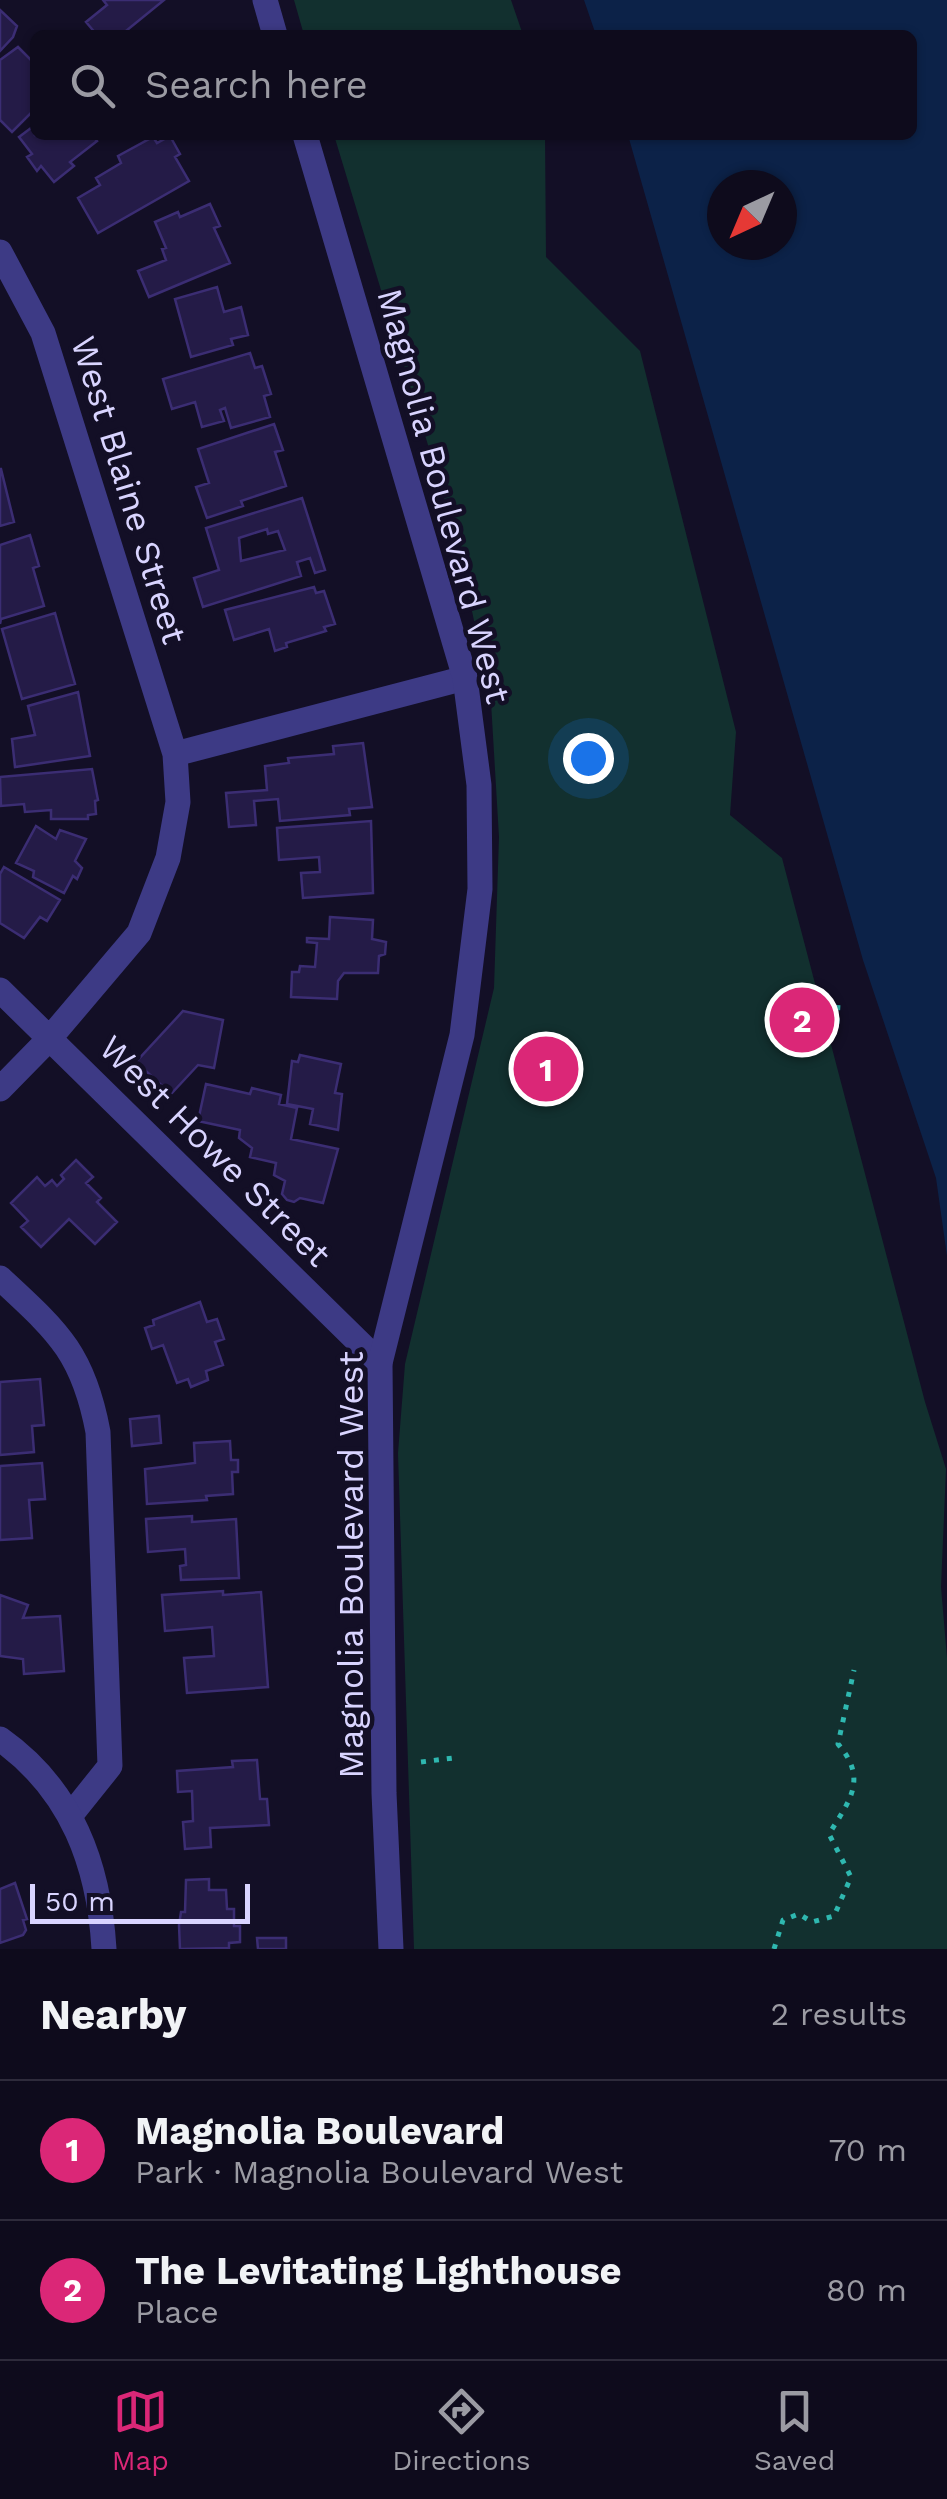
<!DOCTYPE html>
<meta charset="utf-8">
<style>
body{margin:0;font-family:"Work Sans",sans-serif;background:#171425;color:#f1f3f6}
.compass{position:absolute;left:707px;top:170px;width:90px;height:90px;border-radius:50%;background:#0e0b1c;box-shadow:0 2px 8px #0004;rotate:224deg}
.scale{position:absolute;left:30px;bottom:25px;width:220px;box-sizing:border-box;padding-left:10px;border:5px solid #d9d4ff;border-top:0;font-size:28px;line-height:35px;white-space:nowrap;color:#d9d4ff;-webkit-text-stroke:8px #130f26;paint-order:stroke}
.you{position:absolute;left:588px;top:758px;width:35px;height:35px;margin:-25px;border:8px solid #fff;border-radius:50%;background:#1a73e8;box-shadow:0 0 0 15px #1a73e833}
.badge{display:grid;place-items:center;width:65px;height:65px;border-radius:50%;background:#db2777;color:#fff;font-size:32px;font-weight:700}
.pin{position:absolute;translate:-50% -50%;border:5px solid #fff;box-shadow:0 2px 10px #0006}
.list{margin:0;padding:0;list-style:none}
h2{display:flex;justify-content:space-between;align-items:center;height:130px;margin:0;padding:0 40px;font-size:42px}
h2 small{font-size:32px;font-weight:400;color:#9b9ba3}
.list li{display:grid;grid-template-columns:65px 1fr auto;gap:30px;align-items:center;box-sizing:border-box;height:140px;padding:0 40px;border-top:2px solid #2e2b3b}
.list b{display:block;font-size:38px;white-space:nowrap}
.list p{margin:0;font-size:32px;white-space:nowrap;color:#9b9ba3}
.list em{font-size:32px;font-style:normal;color:#9b9ba3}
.icon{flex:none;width:55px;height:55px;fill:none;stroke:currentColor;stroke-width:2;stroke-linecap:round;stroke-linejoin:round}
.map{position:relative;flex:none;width:947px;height:1949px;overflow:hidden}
.search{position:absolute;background:#0e0b1c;box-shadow:0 2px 8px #0004;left:30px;right:30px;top:30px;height:110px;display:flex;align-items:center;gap:25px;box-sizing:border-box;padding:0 35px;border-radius:15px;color:#9b9ba3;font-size:38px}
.sheet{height:410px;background:#0e0b1c}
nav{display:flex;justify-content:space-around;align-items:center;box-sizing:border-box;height:140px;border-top:2px solid #2e2b3b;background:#0e0b1c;font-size:28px;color:#9b9ba3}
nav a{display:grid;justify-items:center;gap:5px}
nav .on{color:#db2777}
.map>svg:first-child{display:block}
.green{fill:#12302f}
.water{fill:#0c2248;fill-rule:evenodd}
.building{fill:#241b47;stroke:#3b2d73;stroke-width:2.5;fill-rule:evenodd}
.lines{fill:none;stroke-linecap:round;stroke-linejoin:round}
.path{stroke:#2fb8b0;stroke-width:5;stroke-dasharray:5 8;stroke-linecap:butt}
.minor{stroke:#3d3a85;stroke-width:25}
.tertiary{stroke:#3d3a85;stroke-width:25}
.labels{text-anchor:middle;stroke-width:9;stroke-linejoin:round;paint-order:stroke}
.street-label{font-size:35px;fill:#d9d4ff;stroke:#130f26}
</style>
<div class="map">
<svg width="947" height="1949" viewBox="0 0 947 1949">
<rect width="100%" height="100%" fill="#130f26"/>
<path class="green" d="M 294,0 L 511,0 L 523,35 L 304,35 Z
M 334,135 L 545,135 L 546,257 L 640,351 L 736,732 L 730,815 L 782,858 L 925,1402 L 946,1469 L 941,1587 L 947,1658 L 947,1949 L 414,1949 L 398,1453 L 405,1364 L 494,988 L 499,837 L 491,702 L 458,544 Z"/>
<path class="water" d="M 584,0 L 947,0 L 947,1256 L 936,1178 L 863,960 L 628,135 L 912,135 L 912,35 L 596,35 ZM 722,185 L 782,185 L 782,245 L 722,245 Z"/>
<path class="building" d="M 103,0 L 164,0 L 121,35 L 97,35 L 86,22 L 107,5 Z
M 0,10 L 17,26 L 13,37 L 0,51 Z
M 18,47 L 35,64 L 35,109 L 12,132 L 0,120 L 0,60 Z
M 35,125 L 35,135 L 92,135 L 97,141 L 70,162 L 74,166 L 54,182 L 41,166 L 37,171 L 27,157 L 32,154 L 19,137 Z
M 170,136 L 180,154 L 175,157 L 189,181 L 98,233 L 78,198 L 100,185 L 96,178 L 121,163 L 118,156 L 153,137 L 157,143 Z
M 210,204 L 220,226 L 214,228 L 230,263 L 149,297 L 138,271 L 166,260 L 162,249 L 166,248 L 155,222 L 178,212 L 180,217 Z
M 217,287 L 224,312 L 241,307 L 248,335 L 231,339 L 233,345 L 191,357 L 175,299 Z
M 250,353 L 255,368 L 262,366 L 271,394 L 264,396 L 270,417 L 231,428 L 225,408 L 220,410 L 224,421 L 202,427 L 195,402 L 172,409 L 163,379 Z
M 274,424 L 283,450 L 275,452 L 286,486 L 241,501 L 243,506 L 207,518 L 196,487 L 209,483 L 198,449 Z
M 1,469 L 14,522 L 0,526 L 0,469 Z
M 302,498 L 325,570 L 315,573 L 310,558 L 297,562 L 301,576 L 203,607 L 194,578 L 219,570 L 206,528 ZM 267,529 L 268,534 L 278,531 L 285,550 L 241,561 L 239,538 Z
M 30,535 L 39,566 L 33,568 L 44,606 L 1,619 L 0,624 L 0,545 Z
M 314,587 L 316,593 L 324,591 L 335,624 L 324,627 L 326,631 L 286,643 L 287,647 L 275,651 L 269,629 L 234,640 L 225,610 Z
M 55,613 L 75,684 L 22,699 L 2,629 Z
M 78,692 L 90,756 L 15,767 L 12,739 L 35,735 L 28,706 Z
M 363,743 L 372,807 L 349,809 L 350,815 L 280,821 L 278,799 L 254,801 L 256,825 L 229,827 L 226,793 L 267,790 L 265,766 L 289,763 L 288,758 L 334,754 L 333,746 Z
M 92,769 L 98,800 L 95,801 L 96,814 L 88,815 L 88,819 L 51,819 L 51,810 L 25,812 L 24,804 L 1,806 L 0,777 Z
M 371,821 L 373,893 L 303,898 L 301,873 L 320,872 L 319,857 L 279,860 L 277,828 Z
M 36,826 L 56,839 L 60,830 L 86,839 L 75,861 L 82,868 L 77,879 L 73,876 L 64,893 L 33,877 L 34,871 L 16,863 Z
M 4,867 L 60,900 L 47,921 L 40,917 L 24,938 L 0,923 L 0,874 Z
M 330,917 L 373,920 L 372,939 L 386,942 L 385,954 L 379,956 L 378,973 L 344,973 L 338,981 L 337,999 L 291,997 L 292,972 L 299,972 L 300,966 L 315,967 L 317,943 L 307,942 L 307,938 L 329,939 Z
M 183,1011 L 223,1020 L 214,1068 L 198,1065 L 171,1094 L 136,1062 Z
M793 1021a9 9 0 1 1 18 0a9 9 0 1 1-18 0Z
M 300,1055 L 341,1064 L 335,1093 L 342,1094 L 338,1130 L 310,1124 L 313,1109 L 287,1104 L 292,1061 L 298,1062 Z
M 206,1084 L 250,1094 L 252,1088 L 281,1095 L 279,1104 L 297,1108 L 291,1139 L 338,1149 L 323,1203 L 300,1198 L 294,1202 L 287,1200 L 282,1194 L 285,1181 L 274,1175 L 276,1163 L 250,1157 L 252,1148 L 239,1138 L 240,1130 L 198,1121 Z
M 76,1160 L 93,1177 L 86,1183 L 101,1198 L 97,1202 L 117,1222 L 95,1244 L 69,1219 L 41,1247 L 21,1227 L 28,1221 L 11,1203 L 37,1177 L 45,1186 L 52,1180 L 57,1186 L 64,1179 L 61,1175 Z
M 200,1302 L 207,1322 L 217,1319 L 224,1339 L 215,1342 L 223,1365 L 206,1371 L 208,1380 L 191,1387 L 188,1379 L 177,1383 L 163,1345 L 152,1349 L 145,1328 L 154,1325 L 153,1320 Z
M 40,1379 L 44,1425 L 32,1426 L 34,1452 L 0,1455 L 0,1382 Z
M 159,1416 L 161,1443 L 132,1446 L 130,1419 Z
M 230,1441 L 231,1460 L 238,1460 L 238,1472 L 232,1472 L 233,1494 L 206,1496 L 207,1500 L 147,1504 L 145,1469 L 195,1463 L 194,1443 Z
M 42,1463 L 45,1499 L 29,1500 L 32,1538 L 0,1540 L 0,1466 Z
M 192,1516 L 192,1522 L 236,1519 L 239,1578 L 181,1580 L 180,1566 L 186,1565 L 185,1549 L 148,1552 L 146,1519 Z
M 223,1591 L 223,1595 L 261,1592 L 268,1687 L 187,1693 L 184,1658 L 214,1656 L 212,1627 L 165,1631 L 162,1595 Z
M 0,1595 L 28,1605 L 23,1618 L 60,1616 L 64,1671 L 24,1674 L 23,1659 L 0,1656 Z
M 257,1760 L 260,1799 L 267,1799 L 269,1825 L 210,1828 L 211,1847 L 185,1849 L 183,1822 L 193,1821 L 192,1791 L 178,1792 L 177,1771 L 233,1767 L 232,1761 Z
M 209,1879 L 209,1890 L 226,1890 L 227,1909 L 234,1909 L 234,1926 L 240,1926 L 240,1942 L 229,1943 L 229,1948 L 180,1949 L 179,1925 L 181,1912 L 185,1912 L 186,1880 Z
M 15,1883 L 27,1919 L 23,1920 L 26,1930 L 23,1935 L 0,1943 L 0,1889 Z
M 257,1938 L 286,1938 L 286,1949 L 258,1949 Z"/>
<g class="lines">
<path class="path" d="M 811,1021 L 837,1023 L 838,1003
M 421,1762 L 453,1758
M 774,1949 L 783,1920 L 799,1914 L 812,1922 L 834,1916 L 851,1877 L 829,1834 C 850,1800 868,1779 838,1744 L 854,1670"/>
<path class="minor" d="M 0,252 L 43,333 L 175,754 L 178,802 L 168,858 L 139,933 L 50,1038 L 0,1089
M 175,754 L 465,678
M 0,990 L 380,1363
M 0,1278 C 57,1331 83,1352 98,1432 L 110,1766 L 70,1816"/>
<path class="tertiary" d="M 265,0 L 275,35
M 305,135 L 465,678 L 479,785 L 480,889 L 462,1035 L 380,1363 L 384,1793 L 391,1949
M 0,1739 C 72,1790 99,1865 104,1949"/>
</g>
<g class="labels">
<g class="street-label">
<text transform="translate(129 490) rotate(73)" y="12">West Blaine Street</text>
<text transform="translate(444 496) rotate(75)" y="12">Magnolia Boulevard West</text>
<text transform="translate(215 1151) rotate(45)" y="12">West Howe Street</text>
<text transform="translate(351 1565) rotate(-90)" y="12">Magnolia Boulevard West</text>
</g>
</g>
</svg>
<svg class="compass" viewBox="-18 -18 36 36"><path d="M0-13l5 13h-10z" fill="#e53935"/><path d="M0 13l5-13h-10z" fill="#9b9ba3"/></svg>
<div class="scale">50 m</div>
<div class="you"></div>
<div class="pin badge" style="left:546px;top:1069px">1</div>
<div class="pin badge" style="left:802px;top:1020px">2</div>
<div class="search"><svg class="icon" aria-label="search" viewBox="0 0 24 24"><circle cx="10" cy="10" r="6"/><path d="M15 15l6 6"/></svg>Search here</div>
</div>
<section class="sheet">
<h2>Nearby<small>2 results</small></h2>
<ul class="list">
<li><span class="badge">1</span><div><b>Magnolia Boulevard</b><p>Park · Magnolia Boulevard West</p></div><em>70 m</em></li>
<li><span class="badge">2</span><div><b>The Levitating Lighthouse</b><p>Place</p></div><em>80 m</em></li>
</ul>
</section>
<nav>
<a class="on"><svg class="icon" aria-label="map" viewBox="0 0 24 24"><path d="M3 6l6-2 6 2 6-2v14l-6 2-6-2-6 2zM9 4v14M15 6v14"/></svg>Map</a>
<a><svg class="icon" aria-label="directions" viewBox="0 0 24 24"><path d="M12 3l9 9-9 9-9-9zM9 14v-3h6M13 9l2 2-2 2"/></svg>Directions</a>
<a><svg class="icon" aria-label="saved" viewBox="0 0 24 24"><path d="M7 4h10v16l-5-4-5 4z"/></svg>Saved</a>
</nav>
